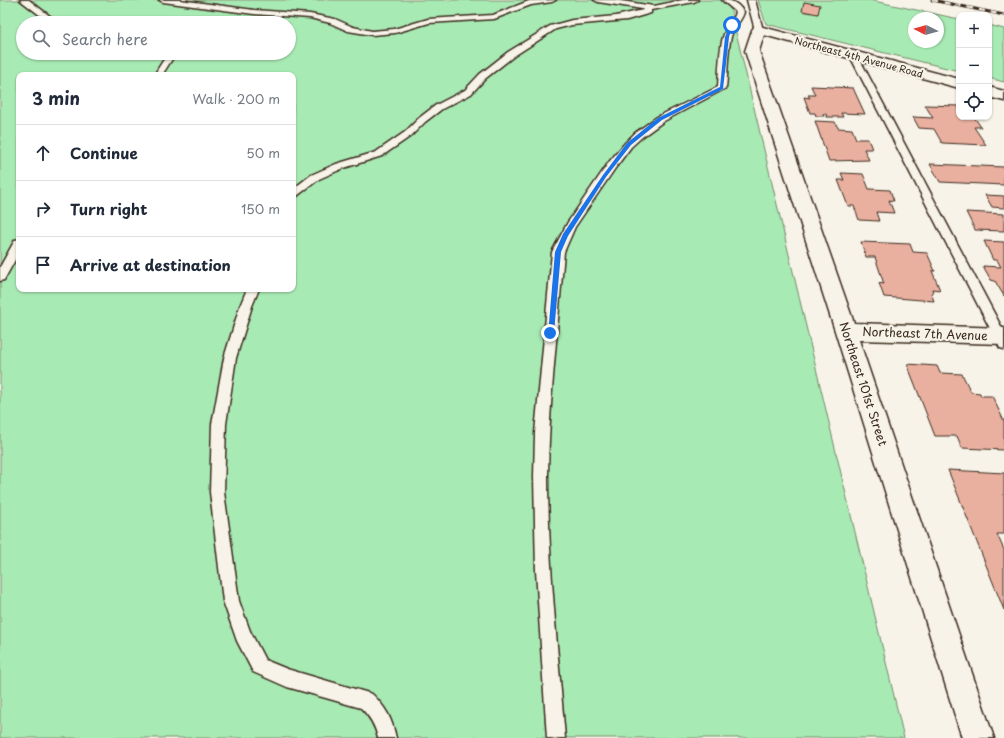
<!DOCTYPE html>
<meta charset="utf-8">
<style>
body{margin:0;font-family:"Playpen Sans",sans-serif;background:#f6f6f7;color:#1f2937}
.controls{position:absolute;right:12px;top:12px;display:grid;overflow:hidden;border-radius:8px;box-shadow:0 1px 3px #0004}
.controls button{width:36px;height:36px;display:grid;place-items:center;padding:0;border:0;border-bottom:1px solid #e0e1e3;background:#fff;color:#1f2937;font:20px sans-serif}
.compass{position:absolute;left:908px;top:12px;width:36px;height:36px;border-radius:50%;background:#fff;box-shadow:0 1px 3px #0004;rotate:276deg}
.stop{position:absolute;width:12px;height:12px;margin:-9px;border:3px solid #1a73e8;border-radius:50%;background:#fff}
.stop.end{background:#1a73e8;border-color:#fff;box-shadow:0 1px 4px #0008}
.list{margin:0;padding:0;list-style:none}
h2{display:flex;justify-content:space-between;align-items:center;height:52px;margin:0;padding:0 16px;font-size:17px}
h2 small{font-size:13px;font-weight:400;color:#747a83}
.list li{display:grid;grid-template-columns:26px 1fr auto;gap:12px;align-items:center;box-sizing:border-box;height:56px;padding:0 16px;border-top:1px solid #e0e1e3}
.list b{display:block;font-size:15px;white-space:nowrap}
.list em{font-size:13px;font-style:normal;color:#747a83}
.icon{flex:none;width:22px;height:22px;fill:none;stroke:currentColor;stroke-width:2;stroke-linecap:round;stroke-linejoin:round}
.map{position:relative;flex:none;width:1004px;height:738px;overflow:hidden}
.search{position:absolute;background:#fff;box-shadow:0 1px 3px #0004;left:16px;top:16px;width:280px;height:44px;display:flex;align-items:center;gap:10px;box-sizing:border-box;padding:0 14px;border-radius:22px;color:#747a83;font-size:15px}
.panel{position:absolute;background:#fff;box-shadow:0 1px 3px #0004;left:16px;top:72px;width:280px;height:220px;border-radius:8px}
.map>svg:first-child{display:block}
.green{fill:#a8eab4;stroke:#728a69;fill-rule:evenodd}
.building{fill:#e9b0a0;stroke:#3b2a1e}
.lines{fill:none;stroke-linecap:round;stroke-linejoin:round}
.lane-casing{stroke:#3b2a1e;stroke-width:3}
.street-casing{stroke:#3b2a1e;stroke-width:3}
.lane{fill:#f7f3e8;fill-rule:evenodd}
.street{fill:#f7f3e8;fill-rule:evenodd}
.rail-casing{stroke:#3b2a1e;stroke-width:3}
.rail{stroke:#f7f3e8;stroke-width:2;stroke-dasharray:6;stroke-linecap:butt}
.route{fill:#1a73e8}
.labels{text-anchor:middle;stroke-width:4;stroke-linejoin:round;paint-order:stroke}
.far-street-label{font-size:10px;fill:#3b2a1e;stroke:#f7f3e8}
.street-label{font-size:12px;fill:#3b2a1e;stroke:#f7f3e8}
</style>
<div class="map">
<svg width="1004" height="738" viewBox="0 0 1004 738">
<rect width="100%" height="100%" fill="#f7f3e8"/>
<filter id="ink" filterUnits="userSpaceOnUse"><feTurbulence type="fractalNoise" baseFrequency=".025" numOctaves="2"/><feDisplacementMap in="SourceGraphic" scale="8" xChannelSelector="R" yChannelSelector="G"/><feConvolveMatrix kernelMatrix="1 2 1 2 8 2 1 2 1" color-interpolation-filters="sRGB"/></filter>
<g filter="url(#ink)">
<path class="green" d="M 0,0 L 730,0 L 730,7 L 904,738 L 0,738 ZM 23,23 L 289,23 L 289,53 L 23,53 ZM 19,75 L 293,75 L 293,289 L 19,289 Z
M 758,0 L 869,0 L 959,19 L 959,71 L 766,24 ZM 914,18 L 938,18 L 938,42 L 914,42 Z
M 989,25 L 1004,29 L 1004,82 L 989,78 Z"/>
<path class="building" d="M 804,2 L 820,5 L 818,14 L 802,11 Z
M 811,86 L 853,88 L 865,114 L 841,113 L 843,117 L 827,117 L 826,114 L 823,114 L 824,116 L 816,116 L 815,113 L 810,113 L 804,97 L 810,98 L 808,95 L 815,95 Z
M 925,105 L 959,106 L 959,117 L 974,117 L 981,127 L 974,127 L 986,145 L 942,143 L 934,129 L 919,128 L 913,117 L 933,118 Z
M 815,121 L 835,122 L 838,128 L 852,129 L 856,139 L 868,139 L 872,149 L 864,149 L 869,160 L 829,161 Z
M 930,164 L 1004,167 L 1004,185 L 940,182 Z
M 841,173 L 863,174 L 869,189 L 890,190 L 894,201 L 889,200 L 894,213 L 876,212 L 879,221 L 859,220 L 854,206 L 848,206 L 838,180 L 844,180 Z
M 985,195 L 1004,196 L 1004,208 L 992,207 Z
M 966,212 L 1004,214 L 1004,231 L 975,230 Z
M 984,241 L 1004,242 L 1004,296 L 995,281 L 991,280 L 983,266 L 1001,267 L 997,260 L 993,260 Z
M 861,242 L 910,244 L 913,252 L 927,253 L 935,271 L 932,271 L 940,290 L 932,289 L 933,293 L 931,293 L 934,301 L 884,297 L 879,283 L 884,284 L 875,257 L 866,257 Z
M 907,364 L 937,366 L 940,373 L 962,374 L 971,392 L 980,393 L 981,396 L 992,396 L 1004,421 L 1004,450 L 962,448 L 957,436 L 935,436 Z
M 948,470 L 1004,473 L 1004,534 L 997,534 L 1004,550 L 1004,610 Z"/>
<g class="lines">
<defs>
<path id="lane" d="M 20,0 L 29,0 L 59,23 L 50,23 Z
M 159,0 L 180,0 L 254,10 L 310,14 L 335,19 L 353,27 L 372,31 L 394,29 L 428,19 L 493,15 L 529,1 L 556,0 L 552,2 L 531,5 L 494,19 L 429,23 L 395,33 L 372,35 L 348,31 L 330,23 L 310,18 L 254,14 L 163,2 Z
M 594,0 L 614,0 L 654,6 L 683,0 L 698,0 L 694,2 L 651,10 L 651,13 L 627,20 L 572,25 L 556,29 L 514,56 L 486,78 L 471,94 L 442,109 L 425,122 L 411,136 L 382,156 L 344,168 L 319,179 L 297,196 L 293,197 L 293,189 L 311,175 L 336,164 L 376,152 L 405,132 L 419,118 L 436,105 L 465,90 L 480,74 L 508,52 L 550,26 L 572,20 L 616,16 L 643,10 L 642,9 L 598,2 Z
M 722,0 C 733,0 737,3 744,12 C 742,21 733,27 731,37 C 727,53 728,72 726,88 L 664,121 L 642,137 L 631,147 L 616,167 L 575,227 L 564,252 C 558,326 549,401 548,475 C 548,563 558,651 565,738 L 547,738 L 536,571 L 534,477 L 535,433 L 552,252 L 568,222 L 609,162 L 625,143 L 635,133 L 657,117 L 718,87 C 719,71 719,52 723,37 C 726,27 734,21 736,12 Z
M 747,0 L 755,0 L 763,30 L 762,32 L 756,32 L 755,30 Z
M 168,53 L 176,53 L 162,75 L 154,75 Z
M 851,54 L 857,54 L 858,56 L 1004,332 L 1004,349 L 1000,348 L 998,344 L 850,56 Z
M 19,239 L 19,253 L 4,280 L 0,281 L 0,267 L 15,240 Z
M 247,289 L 259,289 L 252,306 L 236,358 L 226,424 L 224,492 L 239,601 L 250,631 L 265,660 L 287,669 L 372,694 C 386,707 392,719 396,738 L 378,738 C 375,725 370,717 361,708 L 287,687 L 253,672 L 237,641 L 223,601 L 210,492 L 212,424 L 224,358 L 240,306 Z"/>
<path id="street" d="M 759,26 L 959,79 L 959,88 L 764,35 L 759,51 L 854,323 L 1004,328 L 1004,344 L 859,340 L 994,738 L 962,738 L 835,331 L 745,51 L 752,30 L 754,27 Z
M 989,87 L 1004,91 L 1004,101 L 989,97 Z"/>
</defs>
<use href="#lane" class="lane-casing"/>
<use href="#street" class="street-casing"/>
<use href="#lane" class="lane"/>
<use href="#street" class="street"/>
<defs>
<path id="rail" d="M 932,0 L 1004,15"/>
</defs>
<use href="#rail" class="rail-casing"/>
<use href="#rail" class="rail"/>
</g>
</g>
<path class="route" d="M 730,25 L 733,25 L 729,37 L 723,89 L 662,120 L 631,145 L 606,177 L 568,236 L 561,252 L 554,333 L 553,335 L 548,335 L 555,252 L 563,234 L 603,175 L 627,143 L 658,118 L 720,87 L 725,37 Z"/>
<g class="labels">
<g class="far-street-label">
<text transform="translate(859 57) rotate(15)" y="4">Northeast 4th Avenue Road</text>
</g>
<g class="street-label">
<text transform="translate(925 334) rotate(2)" y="4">Northeast 7th Avenue</text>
<text transform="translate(863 384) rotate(72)" y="4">Northeast 101st Street</text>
</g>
</g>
</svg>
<div class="controls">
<button>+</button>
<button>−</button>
<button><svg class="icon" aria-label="locate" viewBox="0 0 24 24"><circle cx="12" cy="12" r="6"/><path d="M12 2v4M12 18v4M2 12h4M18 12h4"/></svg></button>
</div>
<svg class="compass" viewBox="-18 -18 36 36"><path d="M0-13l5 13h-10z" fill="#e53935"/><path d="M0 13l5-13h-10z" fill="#747a83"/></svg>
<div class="stop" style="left:732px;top:25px"></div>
<div class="stop end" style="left:550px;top:333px"></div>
<div class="search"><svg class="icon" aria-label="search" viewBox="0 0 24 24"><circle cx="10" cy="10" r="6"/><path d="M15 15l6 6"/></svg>Search here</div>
<section class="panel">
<h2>3 min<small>Walk · 200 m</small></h2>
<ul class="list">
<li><svg class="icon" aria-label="ahead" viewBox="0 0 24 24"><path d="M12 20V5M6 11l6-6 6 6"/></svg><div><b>Continue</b></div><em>50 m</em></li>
<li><svg class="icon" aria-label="right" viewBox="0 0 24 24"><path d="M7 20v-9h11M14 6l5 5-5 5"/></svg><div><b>Turn right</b></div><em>150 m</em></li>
<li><svg class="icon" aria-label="arrive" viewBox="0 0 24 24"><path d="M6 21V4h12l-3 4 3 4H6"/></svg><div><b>Arrive at destination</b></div></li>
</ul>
</section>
</div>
